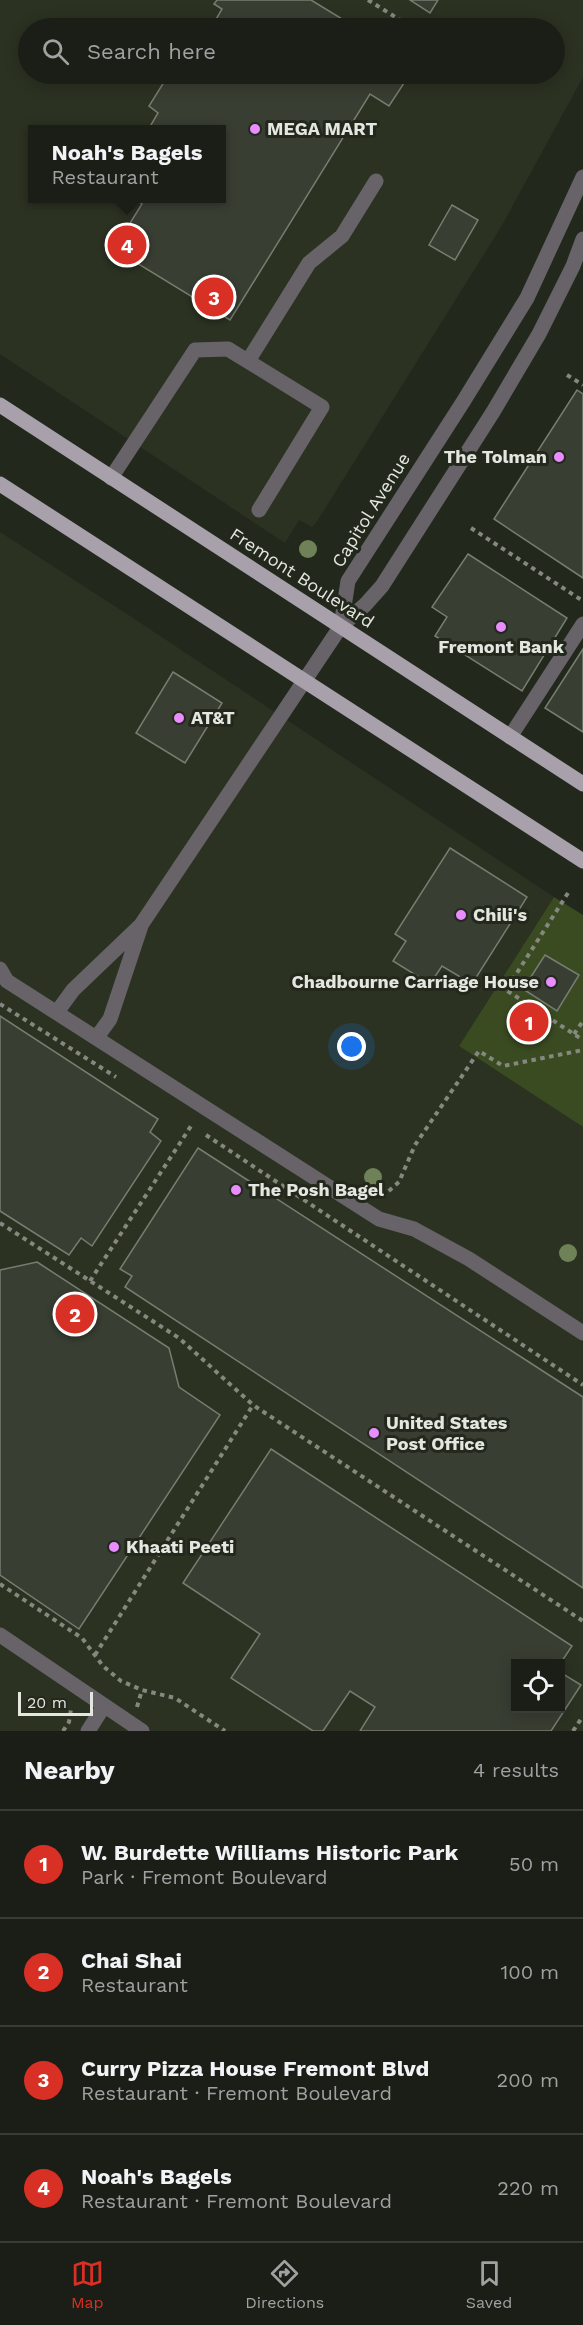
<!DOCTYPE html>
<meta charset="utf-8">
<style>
body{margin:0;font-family:"Work Sans",sans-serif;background:#23271f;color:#f1f3f6}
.controls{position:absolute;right:18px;bottom:18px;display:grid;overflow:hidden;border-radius:0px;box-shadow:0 3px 15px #0003}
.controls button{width:54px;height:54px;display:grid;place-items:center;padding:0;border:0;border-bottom:2px solid #383c35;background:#1a1e16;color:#f1f3f6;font:30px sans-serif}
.scale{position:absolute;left:18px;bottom:15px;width:75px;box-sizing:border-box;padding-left:6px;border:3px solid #e4e7e0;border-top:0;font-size:16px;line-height:21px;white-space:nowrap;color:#e4e7e0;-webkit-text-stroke:4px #23281d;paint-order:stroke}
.you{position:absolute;left:352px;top:1047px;width:21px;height:21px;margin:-15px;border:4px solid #fff;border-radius:50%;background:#1a73e8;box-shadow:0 0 0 9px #1a73e833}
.badge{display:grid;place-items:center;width:39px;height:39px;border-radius:50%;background:#d93025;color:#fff;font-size:20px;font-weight:700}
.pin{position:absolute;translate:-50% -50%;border:3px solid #fff;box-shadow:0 2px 6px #0006}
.popup{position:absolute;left:28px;top:125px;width:198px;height:78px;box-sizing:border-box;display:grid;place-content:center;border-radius:0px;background:#1a1e16;filter:drop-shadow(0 2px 4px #0005);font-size:20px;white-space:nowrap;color:#9fa2a1}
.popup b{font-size:22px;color:#f1f3f6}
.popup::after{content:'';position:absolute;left:50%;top:100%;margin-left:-12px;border:12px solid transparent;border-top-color:#1a1e16}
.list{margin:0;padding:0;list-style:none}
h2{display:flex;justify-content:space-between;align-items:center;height:78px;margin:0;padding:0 24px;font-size:26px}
h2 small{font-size:20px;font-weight:400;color:#9fa2a1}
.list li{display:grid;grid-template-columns:39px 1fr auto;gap:18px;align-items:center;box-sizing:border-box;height:108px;padding:0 24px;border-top:2px solid #383c35}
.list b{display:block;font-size:22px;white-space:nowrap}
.list p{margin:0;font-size:20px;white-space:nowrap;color:#9fa2a1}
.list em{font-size:20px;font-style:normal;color:#9fa2a1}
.icon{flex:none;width:33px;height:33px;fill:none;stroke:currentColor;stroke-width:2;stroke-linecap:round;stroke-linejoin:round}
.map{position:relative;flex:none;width:583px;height:1731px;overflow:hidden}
.search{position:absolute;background:#1a1e16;box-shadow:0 3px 15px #0003;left:18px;right:18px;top:18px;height:66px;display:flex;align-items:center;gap:15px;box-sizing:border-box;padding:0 21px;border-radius:33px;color:#9fa2a1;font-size:22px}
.sheet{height:510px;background:#1a1e16}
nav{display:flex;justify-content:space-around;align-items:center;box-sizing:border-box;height:84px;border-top:2px solid #383c35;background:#1a1e16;font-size:16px;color:#9fa2a1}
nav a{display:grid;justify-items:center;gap:3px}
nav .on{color:#d93025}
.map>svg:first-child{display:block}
.built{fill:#2b3222;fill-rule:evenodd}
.green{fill:#3a4b22}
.building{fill:#393e33;stroke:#777d70;stroke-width:1.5}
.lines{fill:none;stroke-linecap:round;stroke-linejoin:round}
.path{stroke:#84887f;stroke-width:4;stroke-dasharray:4.5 4.5;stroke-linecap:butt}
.minor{stroke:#676368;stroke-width:15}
.major{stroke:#a8a0aa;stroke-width:15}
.tree{fill:#6f8257}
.poi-dot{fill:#e98dfe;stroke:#23281d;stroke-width:2}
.labels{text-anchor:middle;stroke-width:6;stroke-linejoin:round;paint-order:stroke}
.poi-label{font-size:18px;font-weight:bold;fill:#e4e7e0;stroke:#23281d;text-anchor:start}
.street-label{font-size:18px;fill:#e4e7e0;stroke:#23281d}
</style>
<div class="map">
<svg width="583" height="1731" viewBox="0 0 583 1731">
<rect width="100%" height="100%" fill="#23281d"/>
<path class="built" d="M 0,0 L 583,0 L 583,77 L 501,227 L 316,523 L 312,527 L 299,520 L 285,543 L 0,354 ZM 28,28 L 554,28 L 554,74 L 28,74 ZM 33,130 L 222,130 L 222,198 L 33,198 Z
M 0,532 L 130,616 L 554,897 L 459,1046 L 583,1127 L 583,1731 L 0,1731 ZM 516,1664 L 560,1664 L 560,1708 L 516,1708 Z"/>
<path class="green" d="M 554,897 L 583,915 L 583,1127 L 459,1046 Z"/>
<path class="building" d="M 217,0 L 311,0 L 357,28 L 211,28 L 222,9 L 214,4 Z
M 410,0 L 438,0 L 430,13 Z
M 169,74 L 410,74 L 389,106 L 370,94 L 230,320 L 114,249 L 142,204 L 134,198 L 222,198 L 222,130 L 148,130 L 158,113 L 149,106 Z
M 452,205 L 478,220 L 455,260 L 429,245 Z
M 577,390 L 583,394 L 583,578 L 494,519 Z
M 468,554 L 567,618 L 522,691 L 435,636 L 447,617 L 432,607 Z
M 583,649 L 583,732 L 545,708 Z
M 173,672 L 222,703 L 185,763 L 136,733 Z
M 450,848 L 527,897 L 472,984 L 442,966 L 430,984 L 393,961 L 406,941 L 395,934 Z
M 545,955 L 579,975 L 557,1011 L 523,989 Z
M 0,1016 L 158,1119 L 150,1132 L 161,1141 L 92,1246 L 81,1238 L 69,1255 L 0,1211 Z
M 198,1148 L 583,1397 L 583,1588 L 125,1287 L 132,1276 L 120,1269 Z
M 37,1262 L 169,1348 L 179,1387 L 220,1415 L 79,1629 L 0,1575 L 0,1270 Z
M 271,1449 L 572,1646 L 560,1664 L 516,1664 L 516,1708 L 560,1708 L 560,1672 L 581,1685 L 551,1731 L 360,1731 L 375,1707 L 350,1691 L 323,1731 L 313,1731 L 231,1678 L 260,1634 L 183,1583 Z"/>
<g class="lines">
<path class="path" d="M 368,0 L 413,28
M 567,375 L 583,385
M 471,528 L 583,601
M 568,893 L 506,990 L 583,1040
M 0,1004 L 116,1077
M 574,1034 L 583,1021
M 206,1135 L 583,1385
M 382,1197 L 399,1182 L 415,1145 L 479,1051 L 503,1066 L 583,1050
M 0,1223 L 179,1338 L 253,1405 L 583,1621
M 90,1281 L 193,1123
M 0,1584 L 82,1638 L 103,1666 L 121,1681 L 142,1690 L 175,1698 L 225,1731
M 95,1655 L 253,1405
M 137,1707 L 142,1690
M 63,1731 L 69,1722 L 71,1709
M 573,1731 L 583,1716"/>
<path class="minor" d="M 248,361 L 309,263 L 342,236 L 376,181
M 111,478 L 195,350 L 228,349 L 322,407 L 259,510
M 341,626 L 348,581 L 463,402 L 527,298 L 583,177
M 510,737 L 583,624
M 0,969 L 7,981 L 379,1219 L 414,1229 L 469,1259 L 583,1333
M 57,1012 L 73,990 L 141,925 L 341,626 L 365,605 L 382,586 L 493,412 L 539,334 L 573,266 L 583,239
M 97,1037 L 110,1019 L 141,926
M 0,1635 L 142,1731
M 88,1731 L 104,1706"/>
<path class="major" d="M 0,405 L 583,784
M 0,484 L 583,861"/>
</g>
<g class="tree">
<circle cx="308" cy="549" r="9"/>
<circle cx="373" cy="1177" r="9"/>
<circle cx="568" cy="1253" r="9"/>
</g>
<g class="poi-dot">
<circle cx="255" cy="129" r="6"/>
<circle cx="559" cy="457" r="6"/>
<circle cx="501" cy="627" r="6"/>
<circle cx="179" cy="718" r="6"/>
<circle cx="461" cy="915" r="6"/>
<circle cx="551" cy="982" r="6"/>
<circle cx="236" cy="1190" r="6"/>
<circle cx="374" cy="1433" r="6"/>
<circle cx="114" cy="1547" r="6"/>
</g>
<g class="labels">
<g class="poi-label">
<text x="267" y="135">MEGA MART</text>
<text x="547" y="463" text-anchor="end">The Tolman</text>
<text x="501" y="653" text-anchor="middle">Fremont Bank</text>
<text x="191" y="724">AT&amp;T</text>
<text x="473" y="921">Chili's</text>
<text x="539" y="988" text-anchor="end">Chadbourne Carriage House</text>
<text x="248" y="1196">The Posh Bagel</text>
<text x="386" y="1429">United States<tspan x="386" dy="21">Post Office</tspan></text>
<text x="126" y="1553">Khaati Peeti</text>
</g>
<g class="street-label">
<text transform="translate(371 510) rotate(-58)" y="6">Capitol Avenue</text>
<text transform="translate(302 578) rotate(33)" y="6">Fremont Boulevard</text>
</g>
</g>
</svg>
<div class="controls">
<button><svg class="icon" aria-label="locate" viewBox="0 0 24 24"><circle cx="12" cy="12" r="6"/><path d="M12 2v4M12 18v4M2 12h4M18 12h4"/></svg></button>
</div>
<div class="scale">20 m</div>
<div class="you"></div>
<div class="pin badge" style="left:529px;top:1022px">1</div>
<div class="pin badge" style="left:75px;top:1314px">2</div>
<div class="pin badge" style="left:214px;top:297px">3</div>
<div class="pin badge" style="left:127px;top:245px">4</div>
<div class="popup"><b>Noah's Bagels</b>Restaurant</div>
<div class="search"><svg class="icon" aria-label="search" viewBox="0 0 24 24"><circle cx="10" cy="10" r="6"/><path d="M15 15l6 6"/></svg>Search here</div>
</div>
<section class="sheet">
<h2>Nearby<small>4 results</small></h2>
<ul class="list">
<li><span class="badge">1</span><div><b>W. Burdette Williams Historic Park</b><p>Park · Fremont Boulevard</p></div><em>50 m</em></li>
<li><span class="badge">2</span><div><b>Chai Shai</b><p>Restaurant</p></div><em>100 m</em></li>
<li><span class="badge">3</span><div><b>Curry Pizza House Fremont Blvd</b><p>Restaurant · Fremont Boulevard</p></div><em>200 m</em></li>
<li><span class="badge">4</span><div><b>Noah's Bagels</b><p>Restaurant · Fremont Boulevard</p></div><em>220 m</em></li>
</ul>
</section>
<nav>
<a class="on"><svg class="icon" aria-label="map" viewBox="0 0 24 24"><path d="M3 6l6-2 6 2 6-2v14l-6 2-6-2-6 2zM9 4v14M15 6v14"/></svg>Map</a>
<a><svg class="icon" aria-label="directions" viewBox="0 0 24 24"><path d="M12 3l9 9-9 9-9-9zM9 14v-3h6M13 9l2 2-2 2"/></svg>Directions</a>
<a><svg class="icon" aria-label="saved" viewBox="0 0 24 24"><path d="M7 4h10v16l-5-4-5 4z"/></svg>Saved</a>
</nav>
